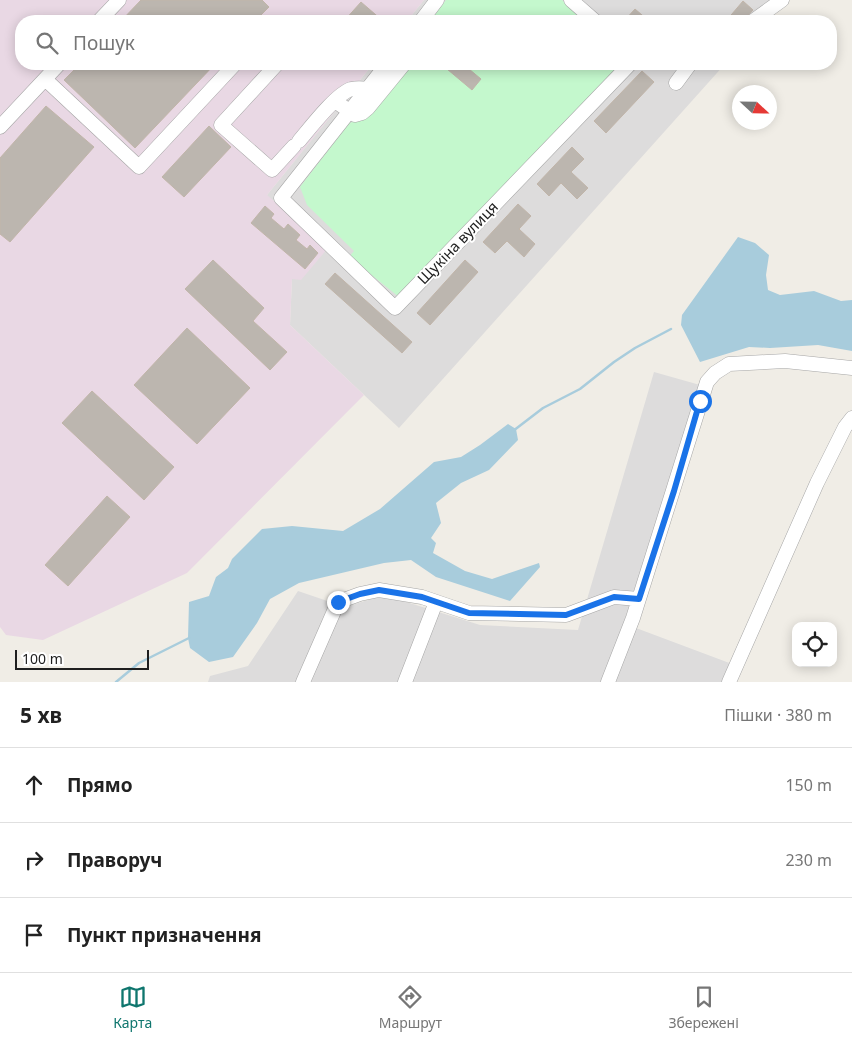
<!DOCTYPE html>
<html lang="uk">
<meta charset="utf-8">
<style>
body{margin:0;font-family:"Noto Sans",sans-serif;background:#f2f2f2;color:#222}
.controls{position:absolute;right:15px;bottom:15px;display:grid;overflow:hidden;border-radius:10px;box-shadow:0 2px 12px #0003}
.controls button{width:45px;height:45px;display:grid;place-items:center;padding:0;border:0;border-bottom:1px solid #e0e0e0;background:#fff;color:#222;font:25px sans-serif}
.compass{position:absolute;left:732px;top:85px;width:45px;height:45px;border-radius:50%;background:#fff;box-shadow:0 2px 12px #0003;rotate:112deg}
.scale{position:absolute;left:15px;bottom:12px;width:134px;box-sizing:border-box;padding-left:5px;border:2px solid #1f1f1f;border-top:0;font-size:14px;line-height:18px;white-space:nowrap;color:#1f1f1f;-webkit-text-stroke:4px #fff;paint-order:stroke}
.stop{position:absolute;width:15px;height:15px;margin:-11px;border:4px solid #1a73e8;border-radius:50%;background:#fff}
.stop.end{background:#1a73e8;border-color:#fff;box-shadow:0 1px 5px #0008}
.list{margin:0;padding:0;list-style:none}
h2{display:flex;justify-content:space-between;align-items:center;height:65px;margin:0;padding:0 20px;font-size:21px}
h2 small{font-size:16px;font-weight:400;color:#767676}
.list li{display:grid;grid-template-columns:32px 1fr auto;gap:15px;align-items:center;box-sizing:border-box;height:75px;padding:0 20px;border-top:1px solid #e0e0e0}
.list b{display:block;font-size:19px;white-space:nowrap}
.list em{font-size:16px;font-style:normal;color:#767676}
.icon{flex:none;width:28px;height:28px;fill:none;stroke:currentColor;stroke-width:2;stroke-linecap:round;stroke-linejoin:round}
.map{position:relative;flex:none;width:852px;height:682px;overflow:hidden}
.search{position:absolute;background:#fff;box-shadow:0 2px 12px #0003;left:15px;right:15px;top:15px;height:55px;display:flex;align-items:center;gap:12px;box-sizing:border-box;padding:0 18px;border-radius:20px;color:#767676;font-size:19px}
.sheet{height:290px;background:#fff}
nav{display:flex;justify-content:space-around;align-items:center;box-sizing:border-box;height:70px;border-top:1px solid #e0e0e0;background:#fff;font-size:14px;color:#767676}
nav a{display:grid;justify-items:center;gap:2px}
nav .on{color:#0f766e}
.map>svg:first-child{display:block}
.residential{fill:#dddcdc}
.industrial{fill:#e9d8e4}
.park{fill:#c4f8cd}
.water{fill:#a8ccdc}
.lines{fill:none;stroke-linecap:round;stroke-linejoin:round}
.stream{stroke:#a8ccdc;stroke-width:2.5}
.building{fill:#bcb6af;stroke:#c1b5a9}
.minor-casing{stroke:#a6a6a6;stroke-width:15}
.minor{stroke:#fff;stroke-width:14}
.route{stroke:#1a73e8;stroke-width:6}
.labels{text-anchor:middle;stroke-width:4;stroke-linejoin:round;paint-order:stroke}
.street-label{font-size:15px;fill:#1f1f1f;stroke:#fff}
</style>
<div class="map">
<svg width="852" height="682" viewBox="0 0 852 682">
<rect width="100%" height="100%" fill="#f0ede6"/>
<path class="residential" d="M 424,0 L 782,0 L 763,21 L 407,21 Z
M 373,64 L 725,64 L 399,428 L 290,325 L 292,278 L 267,195 Z
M 654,372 L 700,385 L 624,622 L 636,628 L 732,664 L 723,682 L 208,682 L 210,676 L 248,666 L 298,591 L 345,607 L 384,595 L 480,625 L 578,630 Z"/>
<path class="industrial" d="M 0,0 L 424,0 L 407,21 L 21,21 L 21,64 L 373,64 L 267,195 L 328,248 L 301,280 L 292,279 L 290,325 L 364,395 L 187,573 L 43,640 L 6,635 L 0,627 Z"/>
<path class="park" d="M 446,0 L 562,0 L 585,21 L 432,21 L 431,19 Z
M 413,64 L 623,64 L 399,297 L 349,257 L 354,251 L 307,205 L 300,187 L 349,123 L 367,118 Z"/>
<path class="water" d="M 738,237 L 755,243 L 769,255 L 766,275 L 768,290 L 780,295 L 814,291 L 841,301 L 852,300 L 852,351 L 818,345 L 770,348 L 749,347 L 700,362 L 681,325 L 682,315 Z
M 508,424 L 516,429 L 518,440 L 489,470 L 461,483 L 436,503 L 441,523 L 431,538 L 436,543 L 433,553 L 465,571 L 492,579 L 539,563 L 540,567 L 510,601 L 436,577 L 411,560 L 384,563 L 299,583 L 270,599 L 257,623 L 233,657 L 209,662 L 190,648 L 188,638 L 189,602 L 209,596 L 216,577 L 228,568 L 232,559 L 262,529 L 292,526 L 343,531 L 380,509 L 434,462 L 461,457 L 480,445 Z"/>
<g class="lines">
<path class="stream" d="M 513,431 L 543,408 L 580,389 L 614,362 L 635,348 L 671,329
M 116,682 L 139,663 L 189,638"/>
</g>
<path class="building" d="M 141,0 L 262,0 L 269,7 L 255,21 L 121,21 Z
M 743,1 L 753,10 L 743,21 L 726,21 Z
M 361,2 L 383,21 L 344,21 Z
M 635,9 L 649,21 L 624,21 Z
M 80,64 L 215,64 L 135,148 L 64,80 Z
M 441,64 L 463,64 L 481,79 L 472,90 Z
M 642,71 L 654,82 L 606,133 L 594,121 Z
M 46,106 L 94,147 L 10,242 L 0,234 L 0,158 Z
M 209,126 L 231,147 L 184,197 L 162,177 Z
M 572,147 L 584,159 L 571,172 L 588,188 L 577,199 L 561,183 L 549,196 L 537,184 Z
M 518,204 L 531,216 L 519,229 L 535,244 L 524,257 L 507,241 L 495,253 L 483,242 Z
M 265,206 L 274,214 L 271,218 L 284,229 L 288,224 L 300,235 L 296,240 L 307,249 L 310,245 L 318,253 L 305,269 L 251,223 Z
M 213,260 L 264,308 L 253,321 L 287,352 L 270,370 L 185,289 Z
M 465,260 L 478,272 L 430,325 L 417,313 Z
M 335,273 L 412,342 L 402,353 L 325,284 Z
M 187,328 L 250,388 L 197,444 L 134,385 Z
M 92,391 L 174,467 L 144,500 L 62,423 Z
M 107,496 L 130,517 L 68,586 L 45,565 Z"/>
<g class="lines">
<defs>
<path id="minor" d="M 571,0 L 595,21
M 99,21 L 119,0
M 421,21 L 437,0
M 753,21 L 782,0
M 277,64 L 221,125 L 272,170 L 294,146
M 387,64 L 281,198 L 395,308 L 630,64
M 45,79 L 139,167 L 235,64
M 676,83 L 690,64
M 335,101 L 355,115 L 362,113 L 368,108 L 404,64
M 0,127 L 59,64
M 299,141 C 310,128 336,94 351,89 C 356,88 362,88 367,89
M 303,682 L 338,602 L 360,594 L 379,590 L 422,597 L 469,613 L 566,615 L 614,597 L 639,599
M 405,682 L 436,602
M 608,682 L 633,618 L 707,382 L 715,373 L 729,364 L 785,361 L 852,368
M 729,682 L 817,483 L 845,427 L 852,418"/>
</defs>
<use href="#minor" class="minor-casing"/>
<use href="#minor" class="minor"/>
</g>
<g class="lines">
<path class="route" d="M 338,602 L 360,594 L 379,590 L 422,597 L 469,613 L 566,615 L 614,597 L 639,599 L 674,491 L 700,401"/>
</g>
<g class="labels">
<g class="street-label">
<text transform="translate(458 243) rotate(-46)" y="5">Щукіна вулиця</text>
</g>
</g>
</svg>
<div class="controls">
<button><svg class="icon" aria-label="locate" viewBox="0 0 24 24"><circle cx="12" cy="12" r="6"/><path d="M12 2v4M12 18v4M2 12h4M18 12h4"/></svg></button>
</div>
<svg class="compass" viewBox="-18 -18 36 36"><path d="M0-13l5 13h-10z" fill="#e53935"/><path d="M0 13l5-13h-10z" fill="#767676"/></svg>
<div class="scale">100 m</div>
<div class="stop" style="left:700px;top:401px"></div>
<div class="stop end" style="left:338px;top:602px"></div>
<div class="search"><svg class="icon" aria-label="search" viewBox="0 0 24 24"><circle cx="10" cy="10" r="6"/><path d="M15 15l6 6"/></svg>Пошук</div>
</div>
<section class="sheet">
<h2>5 хв<small>Пішки · 380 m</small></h2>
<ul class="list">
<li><svg class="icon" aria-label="ahead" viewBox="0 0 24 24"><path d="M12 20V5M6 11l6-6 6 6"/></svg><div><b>Прямо</b></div><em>150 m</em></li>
<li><svg class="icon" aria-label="right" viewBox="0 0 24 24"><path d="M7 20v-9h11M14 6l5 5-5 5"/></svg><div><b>Праворуч</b></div><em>230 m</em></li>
<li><svg class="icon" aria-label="arrive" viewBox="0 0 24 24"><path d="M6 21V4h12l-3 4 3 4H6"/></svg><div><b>Пункт призначення</b></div></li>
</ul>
</section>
<nav>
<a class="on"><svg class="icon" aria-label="map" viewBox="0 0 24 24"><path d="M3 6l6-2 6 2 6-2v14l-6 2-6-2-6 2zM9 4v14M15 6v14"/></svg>Карта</a>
<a><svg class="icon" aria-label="directions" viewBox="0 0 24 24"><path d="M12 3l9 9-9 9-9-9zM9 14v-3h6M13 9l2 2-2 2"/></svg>Маршрут</a>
<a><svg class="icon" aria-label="saved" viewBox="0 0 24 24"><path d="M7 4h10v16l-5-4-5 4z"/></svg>Збережені</a>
</nav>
